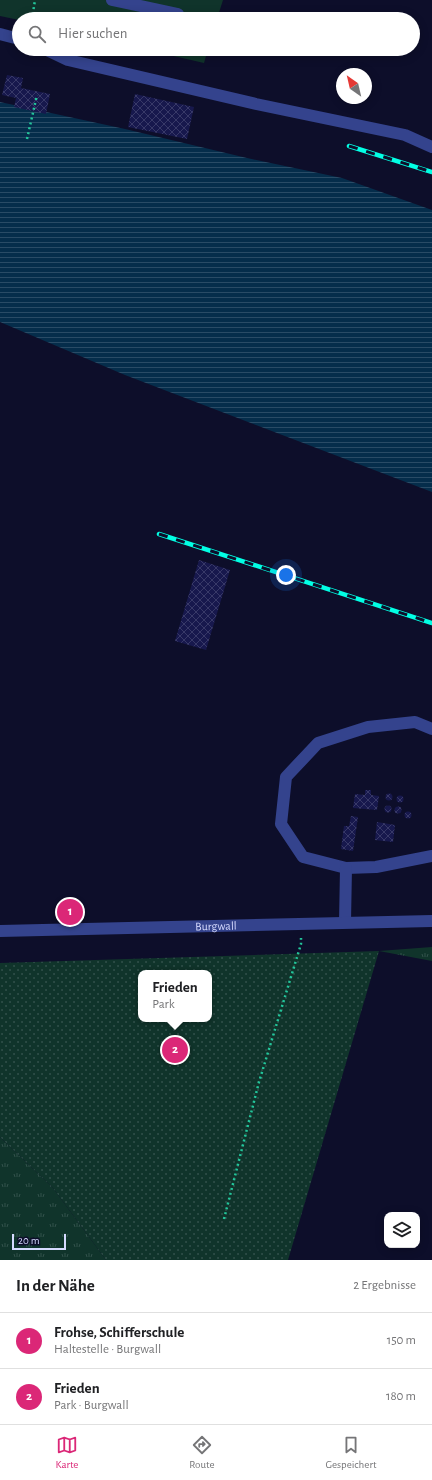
<!DOCTYPE html>
<html lang="de">
<meta charset="utf-8">
<style>
body{margin:0;font-family:"Alegreya Sans",sans-serif;background:#f6f6f6;color:#202124}
.controls{position:absolute;right:12px;bottom:12px;display:grid;overflow:hidden;border-radius:8px;box-shadow:0 2px 10px #0003}
.controls button{width:36px;height:36px;display:grid;place-items:center;padding:0;border:0;border-bottom:1px solid #e0e0e0;background:#fff;color:#202124;font:20px sans-serif}
.compass{position:absolute;left:336px;top:68px;width:36px;height:36px;border-radius:50%;background:#fff;box-shadow:0 2px 10px #0003;rotate:326deg}
.scale{position:absolute;left:12px;bottom:10px;width:54px;box-sizing:border-box;padding-left:4px;border:2px solid #d6daff;border-top:0;font-size:11px;line-height:14px;white-space:nowrap;color:#d6daff;-webkit-text-stroke:3px #0d0e2a;paint-order:stroke}
.you{position:absolute;left:286px;top:575px;width:14px;height:14px;margin:-10px;border:3px solid #fff;border-radius:50%;background:#1a73e8;box-shadow:0 0 0 6px #1a73e833}
.badge{display:grid;place-items:center;width:26px;height:26px;border-radius:50%;background:#db2777;color:#fff;font-size:13px;font-weight:700}
.pin{position:absolute;translate:-50% -50%;border:2px solid #fff;box-shadow:0 1px 4px #0006}
.popup{position:absolute;left:138px;top:970px;width:74px;height:52px;box-sizing:border-box;display:grid;place-content:center;border-radius:8px;background:#fff;filter:drop-shadow(0 1px 3px #0005);font-size:13px;white-space:nowrap;color:#757577}
.popup b{font-size:15px;color:#202124}
.popup::after{content:'';position:absolute;left:50%;top:100%;margin-left:-8px;border:8px solid transparent;border-top-color:#fff}
.list{margin:0;padding:0;list-style:none}
h2{display:flex;justify-content:space-between;align-items:center;height:52px;margin:0;padding:0 16px;font-size:17px}
h2 small{font-size:13px;font-weight:400;color:#757577}
.list li{display:grid;grid-template-columns:26px 1fr auto;gap:12px;align-items:center;box-sizing:border-box;height:56px;padding:0 16px;border-top:1px solid #e0e0e0}
.list b{display:block;font-size:15px;white-space:nowrap}
.list p{margin:0;font-size:13px;white-space:nowrap;color:#757577}
.list em{font-size:13px;font-style:normal;color:#757577}
.icon{flex:none;width:22px;height:22px;fill:none;stroke:currentColor;stroke-width:2;stroke-linecap:round;stroke-linejoin:round}
.map{position:relative;flex:none;width:432px;height:1260px;overflow:hidden}
.search{position:absolute;background:#fff;box-shadow:0 2px 10px #0003;left:12px;right:12px;top:12px;height:44px;display:flex;align-items:center;gap:10px;box-sizing:border-box;padding:0 14px;border-radius:22px;color:#757577;font-size:15px}
.sheet{height:164px;background:#fff}
nav{display:flex;justify-content:space-around;align-items:center;box-sizing:border-box;height:56px;border-top:1px solid #e0e0e0;background:#fff;font-size:11px;color:#757577}
nav a{display:grid;justify-items:center;gap:2px}
nav .on{color:#db2777}
.map>svg:first-child{display:block}
.grass{fill:url(#grass-tufts)}
.park{fill:#10342b}
.garden{fill:url(#garden-dots);fill-rule:evenodd}
.water{fill:url(#water-rules)}
.building{fill:url(#building-cross-hatch)}
.lines{fill:none;stroke-linecap:round;stroke-linejoin:round}
.path{stroke:#23c69b;stroke-width:2.5;stroke-dasharray:2 3;stroke-linecap:butt}
.minor{stroke:#34438d;stroke-width:12}
.rail-casing{stroke:#02ffe4;stroke-width:4.5}
.rail{stroke:#0d0e2a;stroke-width:3;stroke-dasharray:9;stroke-linecap:butt}
.labels{text-anchor:middle;stroke-width:4;stroke-linejoin:round;paint-order:stroke}
.street-label{font-size:12px;fill:#d6daff;stroke:#0d0e2a}
</style>
<div class="map">
<svg width="432" height="1260" viewBox="0 0 432 1260">
<defs>
<pattern id="grass-tufts" width="24" height="20" patternUnits="userSpaceOnUse"><rect width="24" height="20" fill="#10342b"/><path d="M3 7l-1-3M5 7V3M7 7l1-3M15 17l-1-3M17 17v-4M19 17l1-3" fill="none" stroke="#32514b"/></pattern>
<pattern id="garden-dots" width="8" height="8" patternUnits="userSpaceOnUse"><rect width="8" height="8" fill="#10342b"/><path d="M2 2h.1M6 6h.1" fill="none" stroke="#32514b" stroke-width="1.8" stroke-linecap="round"/></pattern>
<pattern id="water-rules" width="6" height="5" patternUnits="userSpaceOnUse"><rect width="6" height="5" fill="#052d4b"/><path d="M0 2.5h6" fill="none" stroke="#294b66"/></pattern>
<pattern id="building-cross-hatch" width="8" height="8" patternUnits="userSpaceOnUse"><rect width="8" height="8" fill="#17184d"/><path d="M0 0l8 8M0 8l8-8" fill="none" stroke="#383968"/></pattern>
</defs>
<rect width="100%" height="100%" fill="#0d0e2a"/>
<path class="grass" d="M 432,947 L 432,961 L 379,951 Z
M 0,1137 L 53,1188 L 106,1260 L 0,1260 Z"/>
<path class="park" d="M 0,0 L 223,0 L 217,19 L 19,19 L 19,20 L 0,16 Z
M 143,49 L 208,49 L 204,63 Z"/>
<path class="garden" d="M 379,951 L 288,1260 L 106,1260 L 53,1188 L 0,1137 L 0,963 ZM 141,973 L 209,973 L 209,1019 L 141,1019 Z"/>
<path class="water" d="M 0,102 L 125,129 L 247,158 L 342,178 L 432,210 L 432,492 L 125,375 L 0,322 Z"/>
<path class="building" d="M 7,75 L 23,78 L 21,88 L 50,94 L 46,114 L 14,107 L 16,98 L 2,95 Z
M 135,94 L 194,107 L 187,139 L 128,127 Z
M 199,560 L 230,570 L 206,650 L 175,641 Z
M 365,790 L 371,790 L 371,795 L 379,796 L 377,810 L 353,808 L 355,794 L 365,795 Z
M385.5 797a3.5 3.5 0 1 1 7 0a3.5 3.5 0 1 1-7 0Z
M396.5 799a3.5 3.5 0 1 1 7 0a3.5 3.5 0 1 1-7 0Z
M384.5 809a3.5 3.5 0 1 1 7 0a3.5 3.5 0 1 1-7 0Z
M394.5 810a3.5 3.5 0 1 1 7 0a3.5 3.5 0 1 1-7 0Z
M404.5 815a3.5 3.5 0 1 1 7 0a3.5 3.5 0 1 1-7 0Z
M 351,816 L 358,817 L 353,851 L 341,849 L 344,826 L 349,826 Z
M 377,822 L 395,825 L 393,842 L 375,840 Z"/>
<g class="lines">
<path class="path" d="M 32,19 L 35,0
M 27,139 L 37,95
M 224,1219 L 259,1082 L 301,944 L 301,938"/>
<g class="minor">
<path d="M 112,0 L 178,14"/>
<path d="M 0,34 L 19,39"/>
<path d="M 45,49 L 68,60 L 256,104 L 405,135 L 432,147"/>
<path d="M 432,729 L 415,722 L 368,727 L 318,743 L 286,777 L 281,824 L 303,857 L 346,868 L 376,867 L 432,856"/>
<path d="M 345,922 L 346,868"/>
<path id="s1" d="M 0,931 L 432,921"/>
</g>
<defs>
<path id="rail" d="M 349,146 L 432,172
M 159,534 L 432,623"/>
</defs>
<use href="#rail" class="rail-casing"/>
<use href="#rail" class="rail"/>
</g>
<g class="labels">
<g class="street-label">
<text dy="4" stroke="none"><textPath href="#s1" startOffset="216">Burgwall</textPath></text>
</g>
</g>
</svg>
<div class="controls">
<button><svg class="icon" aria-label="layers" viewBox="0 0 24 24"><path d="M12 4l9 5-9 5-9-5zM3 14l9 5 9-5"/></svg></button>
</div>
<svg class="compass" viewBox="-18 -18 36 36"><path d="M0-13l5 13h-10z" fill="#e53935"/><path d="M0 13l5-13h-10z" fill="#757577"/></svg>
<div class="scale">20 m</div>
<div class="you"></div>
<div class="pin badge" style="left:70px;top:912px">1</div>
<div class="pin badge" style="left:175px;top:1050px">2</div>
<div class="popup"><b>Frieden</b>Park</div>
<div class="search"><svg class="icon" aria-label="search" viewBox="0 0 24 24"><circle cx="10" cy="10" r="6"/><path d="M15 15l6 6"/></svg>Hier suchen</div>
</div>
<section class="sheet">
<h2>In der Nähe<small>2 Ergebnisse</small></h2>
<ul class="list">
<li><span class="badge">1</span><div><b>Frohse, Schifferschule</b><p>Haltestelle · Burgwall</p></div><em>150 m</em></li>
<li><span class="badge">2</span><div><b>Frieden</b><p>Park · Burgwall</p></div><em>180 m</em></li>
</ul>
</section>
<nav>
<a class="on"><svg class="icon" aria-label="map" viewBox="0 0 24 24"><path d="M3 6l6-2 6 2 6-2v14l-6 2-6-2-6 2zM9 4v14M15 6v14"/></svg>Karte</a>
<a><svg class="icon" aria-label="directions" viewBox="0 0 24 24"><path d="M12 3l9 9-9 9-9-9zM9 14v-3h6M13 9l2 2-2 2"/></svg>Route</a>
<a><svg class="icon" aria-label="saved" viewBox="0 0 24 24"><path d="M7 4h10v16l-5-4-5 4z"/></svg>Gespeichert</a>
</nav>
